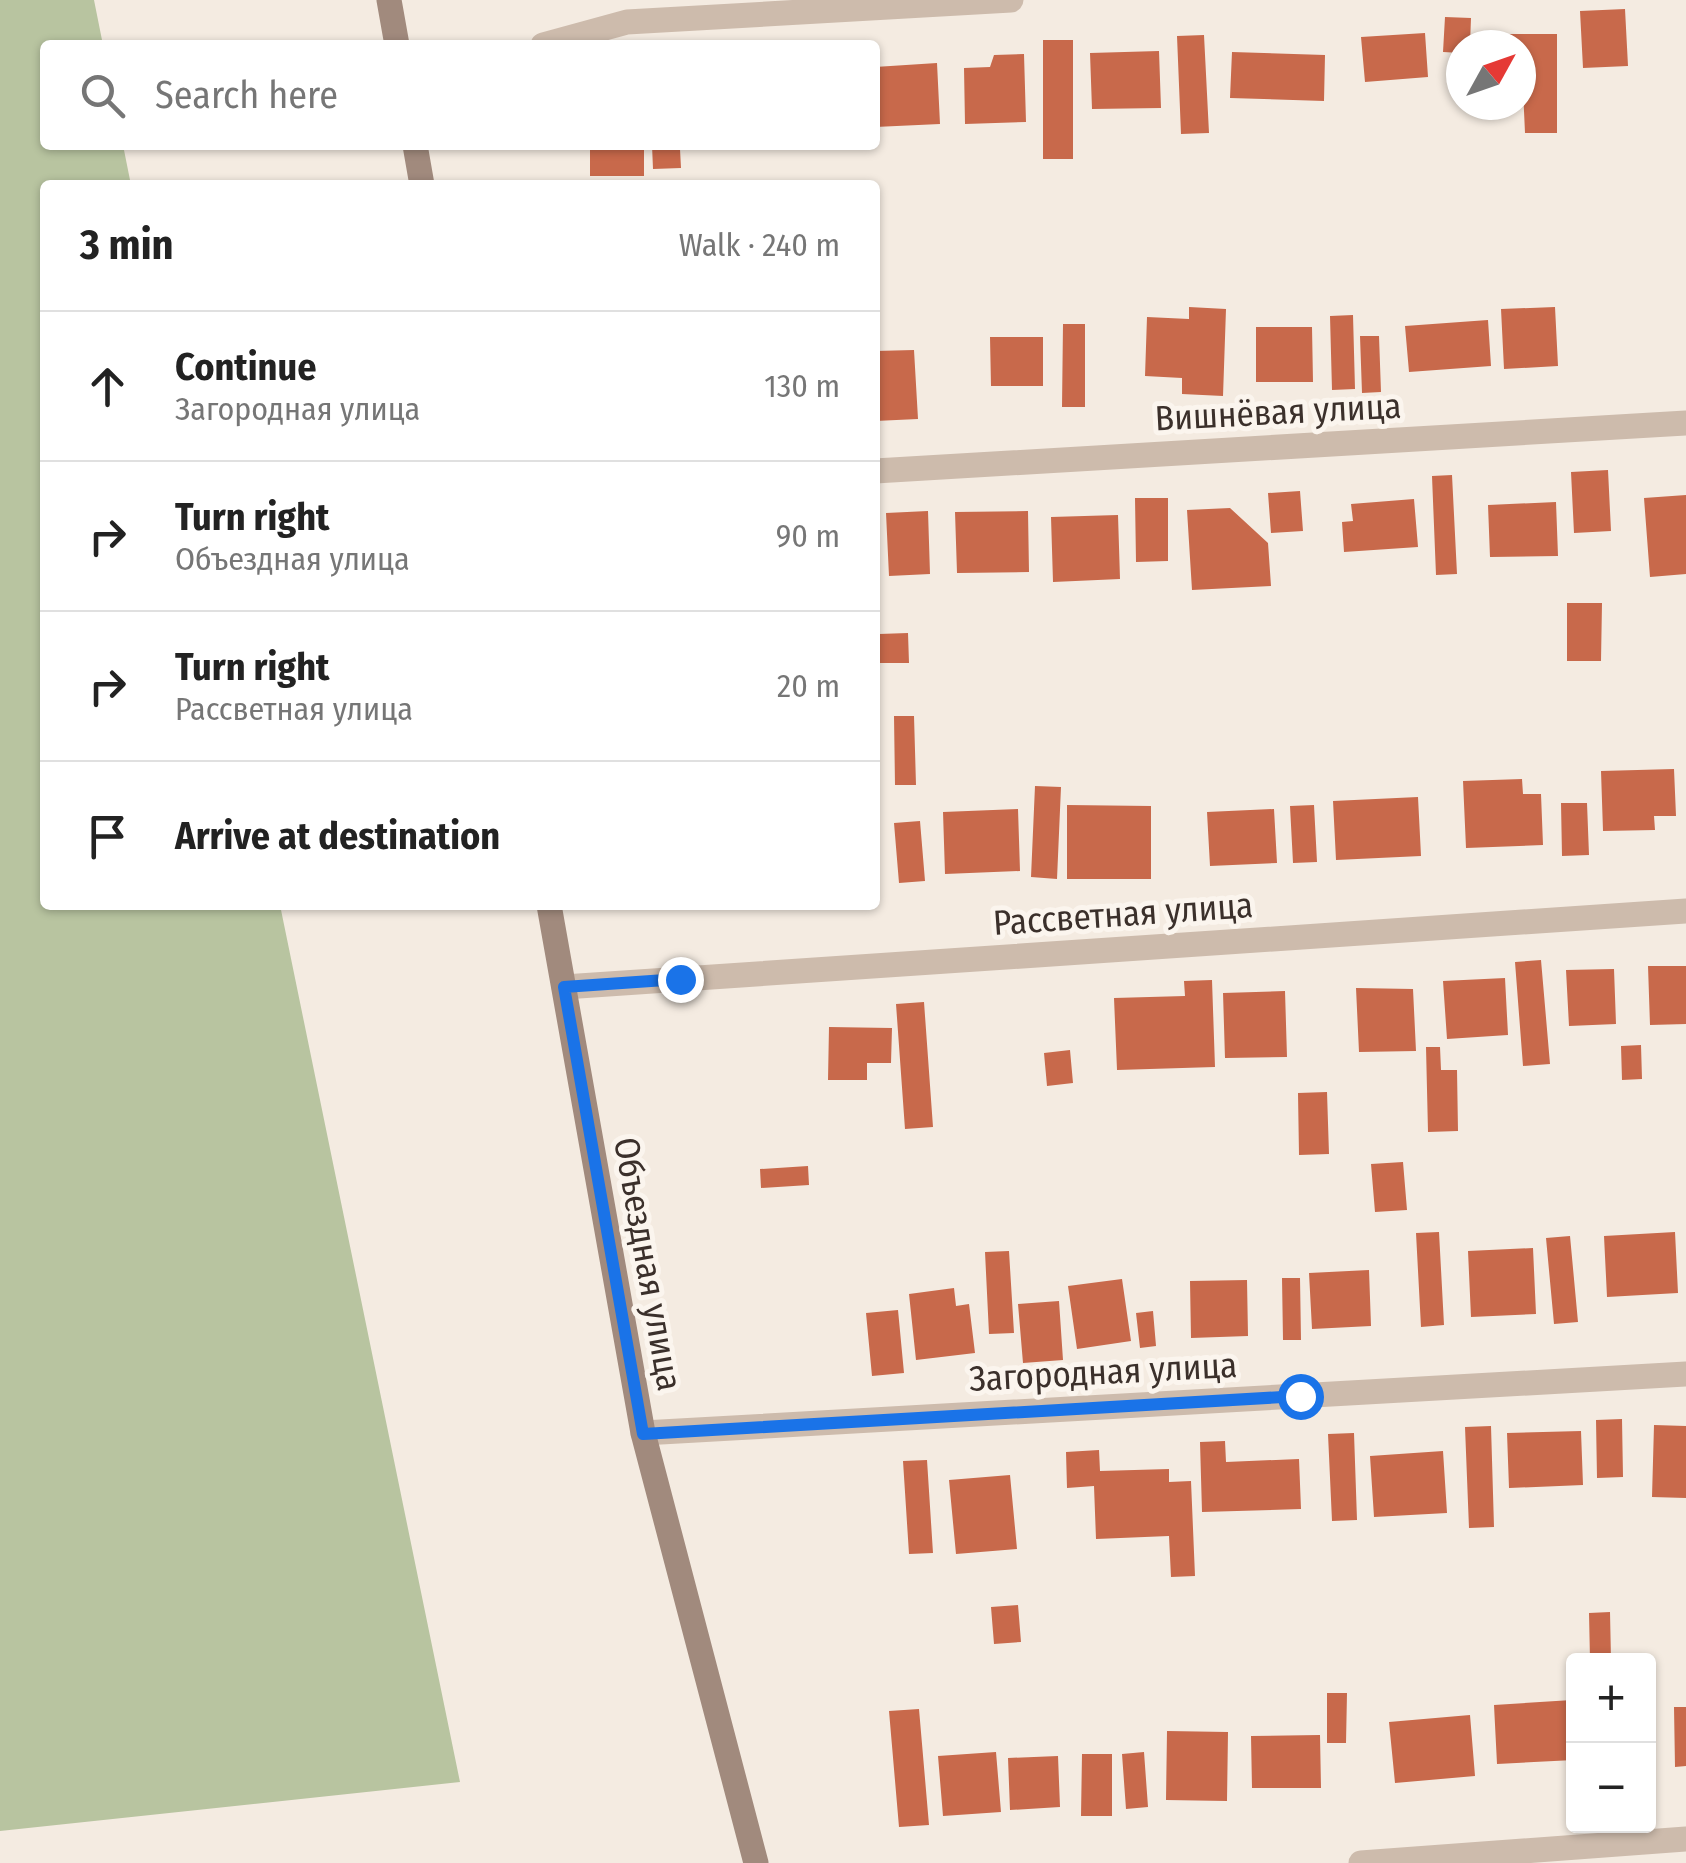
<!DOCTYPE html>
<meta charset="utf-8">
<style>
body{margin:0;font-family:"Fira Sans Condensed",sans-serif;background:#f6f6f6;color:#222}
.controls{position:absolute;right:30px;bottom:30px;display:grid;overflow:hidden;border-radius:10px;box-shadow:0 2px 8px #0004}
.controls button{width:90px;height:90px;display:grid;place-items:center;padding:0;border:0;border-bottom:2px solid #e0e0e0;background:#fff;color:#222;font:50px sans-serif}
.compass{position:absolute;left:1446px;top:30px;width:90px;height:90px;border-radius:50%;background:#fff;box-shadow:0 2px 8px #0004;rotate:50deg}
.stop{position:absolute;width:30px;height:30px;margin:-22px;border:8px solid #1a73e8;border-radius:50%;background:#fff}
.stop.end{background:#1a73e8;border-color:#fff;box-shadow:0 2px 10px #0008}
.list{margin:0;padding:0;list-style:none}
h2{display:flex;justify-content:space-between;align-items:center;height:130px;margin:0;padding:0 40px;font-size:42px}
h2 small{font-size:32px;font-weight:400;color:#767676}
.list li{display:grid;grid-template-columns:65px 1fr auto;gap:30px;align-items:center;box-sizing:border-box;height:150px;padding:0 40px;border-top:2px solid #e0e0e0}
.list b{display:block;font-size:38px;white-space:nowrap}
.list p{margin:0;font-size:32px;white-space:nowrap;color:#767676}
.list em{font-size:32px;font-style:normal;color:#767676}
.icon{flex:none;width:55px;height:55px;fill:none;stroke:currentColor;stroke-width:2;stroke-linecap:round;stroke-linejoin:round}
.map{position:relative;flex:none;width:1686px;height:1863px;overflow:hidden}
.search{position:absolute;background:#fff;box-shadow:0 2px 8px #0004;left:40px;top:40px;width:840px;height:110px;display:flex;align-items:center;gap:25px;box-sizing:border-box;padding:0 35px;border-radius:10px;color:#767676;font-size:38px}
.panel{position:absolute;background:#fff;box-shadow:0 2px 8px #0004;left:40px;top:180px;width:840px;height:730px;border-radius:10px}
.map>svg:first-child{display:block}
.green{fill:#b8c4a0}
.building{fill:#c8694b}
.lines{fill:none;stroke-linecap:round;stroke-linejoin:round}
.street{stroke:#cdbbac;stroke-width:25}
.secondary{stroke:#a18a7d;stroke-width:25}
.route{stroke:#1a73e8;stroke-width:12}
.labels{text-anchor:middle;stroke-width:10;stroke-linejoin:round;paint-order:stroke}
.street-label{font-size:35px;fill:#3b302b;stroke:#fbf5ee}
</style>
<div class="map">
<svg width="1686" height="1863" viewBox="0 0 1686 1863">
<rect width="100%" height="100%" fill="#f4ebe1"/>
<path class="green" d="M 0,0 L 94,0 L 103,45 L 45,45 L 45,145 L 123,145 L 131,185 L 45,185 L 45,905 L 280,905 L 460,1782 L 0,1831 Z"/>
<path class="building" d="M 1625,9 L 1628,66 L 1583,68 L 1580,11 Z
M 1445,17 L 1471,18 L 1470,45 L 1461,45 L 1461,53 L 1443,52 Z
M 1425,33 L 1428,77 L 1365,82 L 1361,37 Z
M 1489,34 L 1557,34 L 1557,133 L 1525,133 L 1521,45 L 1489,45 Z
M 1204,35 L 1209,133 L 1181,134 L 1177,36 Z
M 1043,40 L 1073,40 L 1073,159 L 1043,159 Z
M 1159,51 L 1161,108 L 1092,109 L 1090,53 Z
M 1232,52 L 1325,55 L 1324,101 L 1230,98 Z
M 1024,54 L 1026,122 L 965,124 L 964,68 L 990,67 L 994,55 Z
M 937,63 L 940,124 L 875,127 L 875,67 Z
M 590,145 L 644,145 L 644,176 L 590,176 Z
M 652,145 L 725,145 L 725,148 L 680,149 L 681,168 L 653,169 Z
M 1189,307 L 1226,309 L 1223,396 L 1182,394 L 1182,378 L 1145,376 L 1147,317 L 1189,319 Z
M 1555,307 L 1558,366 L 1504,369 L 1501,309 Z
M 1353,315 L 1355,389 L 1332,390 L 1330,316 Z
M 1488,320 L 1491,366 L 1409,372 L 1405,326 Z
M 1063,324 L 1085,324 L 1085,407 L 1062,407 Z
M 1256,327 L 1312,327 L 1313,382 L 1256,382 Z
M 1360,336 L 1379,336 L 1381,392 L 1362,393 Z
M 990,337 L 1043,337 L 1043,386 L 991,386 Z
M 914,350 L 918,419 L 875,421 L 875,351 Z
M 1608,470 L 1611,531 L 1574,533 L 1571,472 Z
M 1452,475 L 1457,574 L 1436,575 L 1432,476 Z
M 1300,491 L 1303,531 L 1271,533 L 1268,493 Z
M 1686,495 L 1686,574 L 1650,577 L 1644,498 Z
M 1135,498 L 1168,498 L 1168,561 L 1136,562 Z
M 1414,499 L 1418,547 L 1344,552 L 1342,522 L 1353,521 L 1351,504 Z
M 1556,502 L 1558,556 L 1490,557 L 1488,505 Z
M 1230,508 L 1268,543 L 1271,586 L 1192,590 L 1187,510 Z
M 928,511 L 930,574 L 889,576 L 886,513 Z
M 1028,511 L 1029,572 L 957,573 L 955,512 Z
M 1118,515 L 1120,579 L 1053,582 L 1051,517 Z
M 1567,603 L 1602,603 L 1601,661 L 1567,661 Z
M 908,633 L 909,663 L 880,663 L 879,634 Z
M 894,716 L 914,716 L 916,785 L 895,785 Z
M 1674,769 L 1676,816 L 1654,816 L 1655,830 L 1603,831 L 1601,771 Z
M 1522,779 L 1523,794 L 1541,794 L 1543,845 L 1466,848 L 1463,781 Z
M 1035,786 L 1061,787 L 1057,879 L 1031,877 Z
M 1418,797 L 1421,856 L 1336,860 L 1333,801 Z
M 1561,803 L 1587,803 L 1589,855 L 1562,856 Z
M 1067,805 L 1151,806 L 1151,879 L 1067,879 Z
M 1314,805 L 1317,862 L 1293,863 L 1290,806 Z
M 1018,809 L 1020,871 L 945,874 L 943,812 Z
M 1274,809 L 1277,863 L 1210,866 L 1207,812 Z
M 920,821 L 925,881 L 899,883 L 894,823 Z
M 875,846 L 878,846 L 880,876 L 875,877 Z
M 1541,960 L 1550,1064 L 1523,1066 L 1515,962 Z
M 1648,966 L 1686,966 L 1686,1024 L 1650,1025 Z
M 1614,969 L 1616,1024 L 1569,1026 L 1566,970 Z
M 1505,978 L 1508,1035 L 1447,1039 L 1443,981 Z
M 1212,980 L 1215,1067 L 1117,1070 L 1114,998 L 1185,996 L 1184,981 Z
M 1356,988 L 1413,989 L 1416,1051 L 1359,1052 Z
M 1285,991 L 1287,1057 L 1225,1058 L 1223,993 Z
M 924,1002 L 933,1127 L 905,1129 L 896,1004 Z
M 829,1027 L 892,1028 L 891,1063 L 867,1063 L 867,1080 L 828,1080 Z
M 1641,1045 L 1642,1079 L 1622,1080 L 1621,1046 Z
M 1426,1047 L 1440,1047 L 1441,1070 L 1457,1070 L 1458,1131 L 1428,1132 Z
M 1070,1050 L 1073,1083 L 1047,1086 L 1044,1053 Z
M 1327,1092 L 1329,1154 L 1299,1155 L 1298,1093 Z
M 1403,1162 L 1407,1210 L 1375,1212 L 1371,1164 Z
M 808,1166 L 809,1185 L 761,1188 L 760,1169 Z
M 1439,1232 L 1444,1325 L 1421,1327 L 1416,1233 Z
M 1675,1232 L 1678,1293 L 1607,1297 L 1604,1236 Z
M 1570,1236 L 1578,1322 L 1554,1324 L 1546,1238 Z
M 1533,1248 L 1536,1314 L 1471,1317 L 1468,1251 Z
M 1009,1251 L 1014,1333 L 989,1334 L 985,1252 Z
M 1369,1270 L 1371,1326 L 1312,1329 L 1309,1273 Z
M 1282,1278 L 1300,1278 L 1301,1340 L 1283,1340 Z
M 1122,1279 L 1131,1341 L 1077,1349 L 1068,1286 Z
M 1247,1280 L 1248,1336 L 1191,1338 L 1190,1281 Z
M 954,1288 L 956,1306 L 969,1304 L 975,1353 L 916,1360 L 909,1294 Z
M 1059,1301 L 1063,1360 L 1023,1363 L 1018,1304 Z
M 898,1310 L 904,1373 L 872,1376 L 866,1313 Z
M 1153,1311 L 1156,1346 L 1140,1348 L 1136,1313 Z
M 1622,1419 L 1623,1477 L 1597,1478 L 1596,1420 Z
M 1654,1425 L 1686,1426 L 1686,1498 L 1652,1497 Z
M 1491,1426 L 1494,1527 L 1469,1528 L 1465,1427 Z
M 1581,1431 L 1583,1485 L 1509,1488 L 1507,1433 Z
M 1354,1433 L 1357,1520 L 1332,1521 L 1328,1434 Z
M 1225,1441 L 1226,1462 L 1299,1459 L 1301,1509 L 1202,1512 L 1200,1442 Z
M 1099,1450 L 1100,1471 L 1169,1469 L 1169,1482 L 1191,1481 L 1195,1576 L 1171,1577 L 1169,1536 L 1096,1539 L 1094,1486 L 1067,1488 L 1066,1452 Z
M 1443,1451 L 1447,1513 L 1374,1517 L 1370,1456 Z
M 927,1460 L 933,1553 L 909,1554 L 903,1461 Z
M 1010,1475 L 1017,1549 L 956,1554 L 949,1480 Z
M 1018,1605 L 1021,1642 L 994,1644 L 991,1607 Z
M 1610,1612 L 1611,1660 L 1590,1660 L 1589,1613 Z
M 1327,1693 L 1347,1693 L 1346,1743 L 1327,1743 Z
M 1572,1700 L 1574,1760 L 1497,1764 L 1494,1705 Z
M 1674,1707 L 1686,1707 L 1686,1766 L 1675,1767 Z
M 919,1709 L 929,1825 L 899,1827 L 889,1711 Z
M 1470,1715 L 1475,1776 L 1395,1783 L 1389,1722 Z
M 1167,1731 L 1228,1732 L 1227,1801 L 1166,1800 Z
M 1320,1735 L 1321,1788 L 1252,1788 L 1251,1736 Z
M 996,1752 L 1001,1812 L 943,1816 L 938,1756 Z
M 1144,1752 L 1148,1807 L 1126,1809 L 1122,1754 Z
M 1082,1754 L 1112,1754 L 1112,1816 L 1081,1816 Z
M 1058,1756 L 1060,1807 L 1010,1810 L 1008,1758 Z"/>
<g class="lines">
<path class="street" d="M 543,45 L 627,22 L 1011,0
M 875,471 L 1686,423
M 564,987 L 1686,911
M 643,1433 L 1686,1374
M 1361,1863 L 1686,1839"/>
<path class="secondary" d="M 389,0 L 397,45
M 415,145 L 422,185
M 549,905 L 643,1433 L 756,1863"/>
</g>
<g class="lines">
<path class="route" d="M 680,979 L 564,987 L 643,1434 L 1300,1396"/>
</g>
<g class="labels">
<g class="street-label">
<text transform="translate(1278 412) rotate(-3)" y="12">Вишнёвая улица</text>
<text transform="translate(1123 914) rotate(-4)" y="12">Рассветная улица</text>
<text transform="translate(648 1264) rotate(80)" y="12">Объездная улица</text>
<text transform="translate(1103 1372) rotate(-3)" y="12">Загородная улица</text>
</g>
</g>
</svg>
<div class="controls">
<button>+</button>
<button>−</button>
</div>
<svg class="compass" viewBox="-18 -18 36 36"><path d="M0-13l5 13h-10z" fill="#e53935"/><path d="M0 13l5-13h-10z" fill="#767676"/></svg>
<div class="stop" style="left:1300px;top:1396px"></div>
<div class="stop end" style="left:680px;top:979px"></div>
<div class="search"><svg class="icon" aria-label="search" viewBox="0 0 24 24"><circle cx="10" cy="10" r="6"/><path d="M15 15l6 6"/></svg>Search here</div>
<section class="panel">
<h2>3 min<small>Walk · 240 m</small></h2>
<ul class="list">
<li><svg class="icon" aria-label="ahead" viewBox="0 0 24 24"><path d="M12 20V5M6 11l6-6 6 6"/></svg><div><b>Continue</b><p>Загородная улица</p></div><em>130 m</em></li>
<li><svg class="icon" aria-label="right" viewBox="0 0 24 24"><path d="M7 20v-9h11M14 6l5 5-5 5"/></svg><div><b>Turn right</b><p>Объездная улица</p></div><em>90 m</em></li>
<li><svg class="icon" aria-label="right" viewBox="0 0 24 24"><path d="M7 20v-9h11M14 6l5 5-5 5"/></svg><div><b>Turn right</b><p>Рассветная улица</p></div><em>20 m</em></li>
<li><svg class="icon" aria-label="arrive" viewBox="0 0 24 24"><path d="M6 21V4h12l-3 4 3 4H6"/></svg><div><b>Arrive at destination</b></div></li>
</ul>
</section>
</div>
